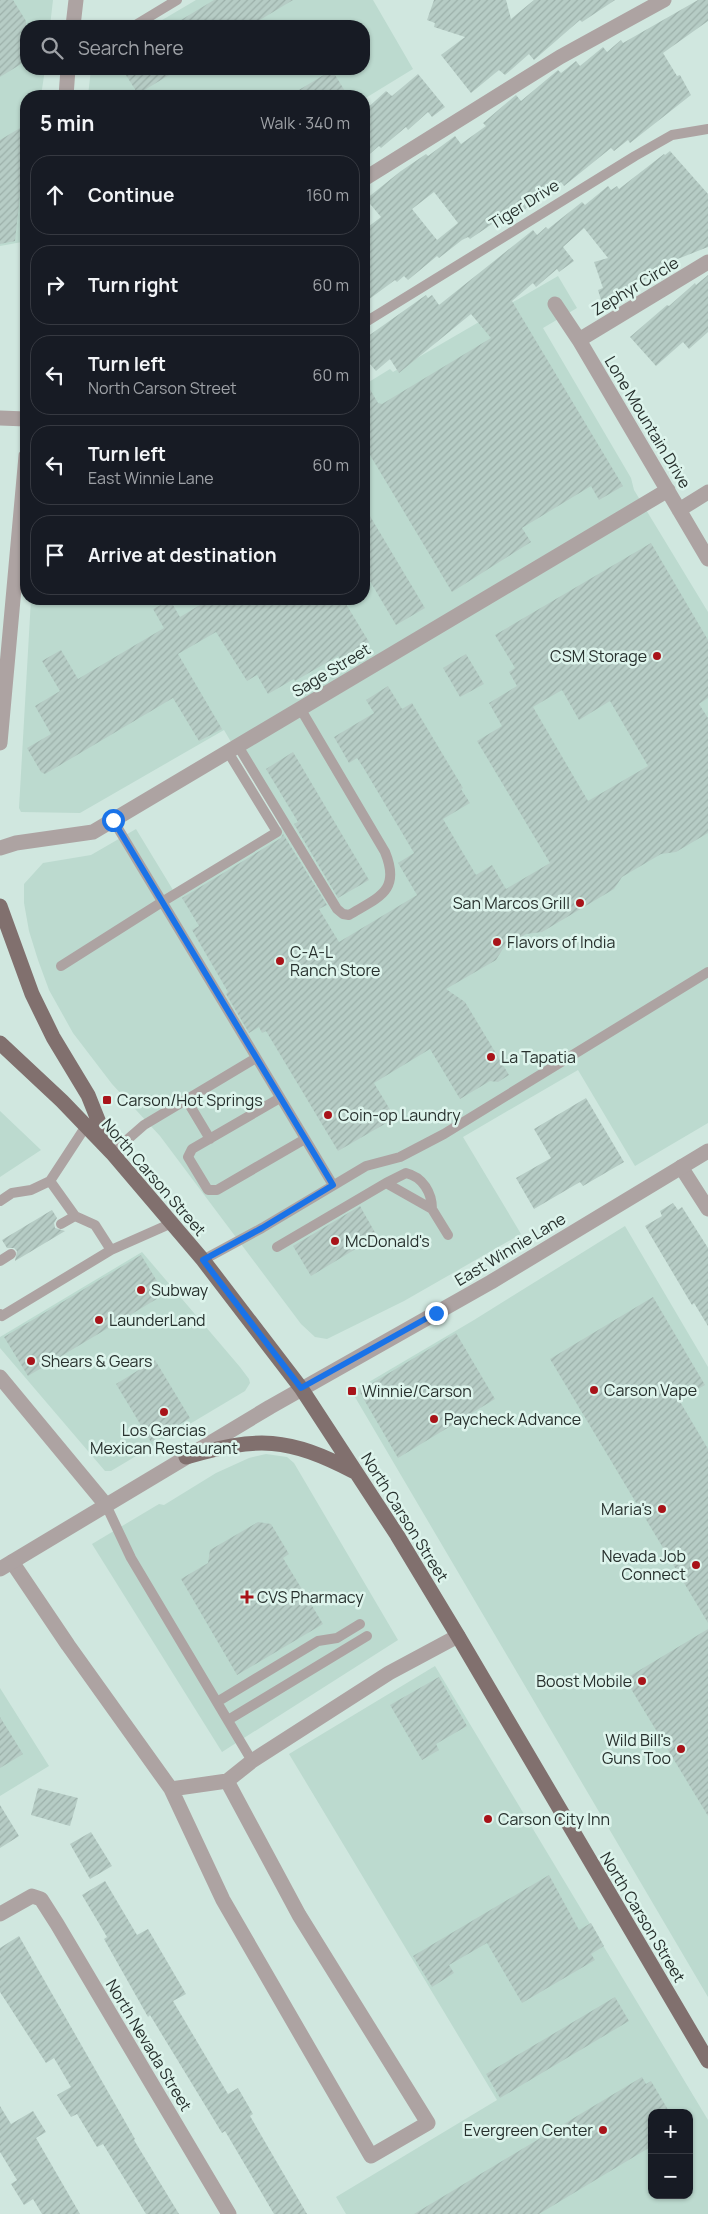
<!DOCTYPE html>
<meta charset="utf-8">
<style>
body{margin:0;font-family:Manrope,sans-serif;background:#242831;color:#f1f3f6}
.controls{position:absolute;right:15px;bottom:15px;display:grid;overflow:hidden;border-radius:10px;box-shadow:0 1px 4px #0004}
.controls button{width:45px;height:45px;display:grid;place-items:center;padding:0;border:0;border-bottom:1px solid #363941;background:#171b24;color:#f1f3f6;font:25px sans-serif}
.stop{position:absolute;width:15px;height:15px;margin:-11px;border:4px solid #1a73e8;border-radius:50%;background:#fff}
.stop.end{background:#1a73e8;border-color:#fff;box-shadow:0 1px 5px #0008}
.list{margin:0;padding:0;list-style:none}
h2{display:flex;justify-content:space-between;align-items:center;height:65px;margin:0;padding:0 20px;font-size:21px}
h2 small{font-size:16px;font-weight:400;color:#9ea1a6}
.list li{display:grid;grid-template-columns:32px 1fr auto;gap:15px;align-items:center;box-sizing:border-box;height:80px;margin:0 10px 10px;padding:0 10px;border:1px solid #363941;border-radius:20px}
.list b{display:block;font-size:19px;white-space:nowrap}
.list p{margin:0;font-size:16px;white-space:nowrap;color:#9ea1a6}
.list em{font-size:16px;font-style:normal;color:#9ea1a6}
.icon{flex:none;width:28px;height:28px;fill:none;stroke:currentColor;stroke-width:2;stroke-linecap:round;stroke-linejoin:round}
.map{position:relative;flex:none;width:708px;height:2214px;overflow:hidden}
.search{position:absolute;background:#171b24;box-shadow:0 1px 4px #0004;left:20px;top:20px;width:350px;height:55px;display:flex;align-items:center;gap:12px;box-sizing:border-box;padding:0 18px;border-radius:20px;color:#9ea1a6;font-size:19px}
.panel{position:absolute;background:#171b24;box-shadow:0 1px 4px #0004;left:20px;top:90px;width:350px;height:515px;border-radius:20px}
.map>svg:first-child{display:block}
.built{fill:#bcdacf;fill-rule:evenodd}
.building{fill:url(#building-hatch);fill-rule:evenodd}
.lines{fill:none;stroke-linecap:round;stroke-linejoin:round}
.service{stroke:#ada3a2;stroke-width:10}
.minor{stroke:#ada3a2;stroke-width:15}
.tertiary{stroke:#ada3a2;stroke-width:15}
.primary{stroke:#81706e;stroke-width:15}
.route{stroke:#1a73e8;stroke-width:6}
.poi-dot{fill:#a81319;stroke:#ddf4ec;stroke-width:2}
.labels{text-anchor:middle;stroke-width:5;stroke-linejoin:round;paint-order:stroke}
.street-label{font-size:16px;fill:#28312e;stroke:#ddf4ec}
.poi-label{font-size:16px;fill:#28312e;stroke:#ddf4ec;text-anchor:start}
</style>
<div class="map">
<svg width="708" height="2214" viewBox="0 0 708 2214">
<defs>
<pattern id="building-hatch" width="6" height="6" patternUnits="userSpaceOnUse" patternTransform="scale(1.25)"><rect width="6" height="6" fill="#b6ccc5"/><path d="M-1 1l2-2M0 6l6-6M5 7l2-2" fill="none" stroke="#9cb0aa"/></pattern>
</defs>
<rect width="100%" height="100%" fill="#d0e7df"/>
<path class="built" d="M 0,0 L 53,0 L 50,26 L 26,26 L 26,69 L 45,69 L 41,96 L 26,96 L 26,211 L 22,242 L 0,246 Z
M 196,0 L 373,0 L 413,69 L 364,99 L 364,96 L 88,96 L 91,69 L 364,69 L 364,26 L 152,26 Z
M 558,276 L 577,308 L 543,328 L 631,478 L 634,490 L 708,612 L 708,1123 L 635,1166 L 578,1070 L 463,1137 L 521,1234 L 404,1301 L 327,1339 L 315,1337 L 301,1324 L 160,1136 L 112,1084 L 73,1033 L 49,990 L 38,960 L 29,931 L 24,903 L 24,884 L 43,863 L 91,855 L 136,829 L 173,890 L 281,827 L 224,730 L 80,813 L 21,812 L 19,808 L 31,599 L 364,599 L 364,385 L 390,369 L 393,372 Z
M 0,1111 L 41,1150 L 0,1177 Z
M 625,1226 L 708,1367 L 708,1997 L 352,1392 L 474,1320 Z
M 142,1252 L 240,1367 L 249,1379 L 250,1383 L 245,1391 L 111,1471 L 105,1471 L 0,1348 L 0,1337 Z
M 266,1454 L 287,1457 L 294,1463 L 398,1640 L 222,1752 L 92,1544 L 159,1504 L 164,1505 L 216,1473 L 249,1458 Z
M 435,1666 L 708,2120 L 708,2214 L 346,2214 L 336,2197 L 497,2100 L 289,1754 ZM 652,2113 L 689,2113 L 689,2195 L 652,2195 Z
M 0,1688 L 49,1766 L 0,1796 Z"/>
<path class="building" d="M 0,0 L 13,0 L 26,21 L 26,61 L 0,77 Z
M 214,0 L 293,0 L 250,26 L 171,26 Z
M 434,0 L 506,0 L 511,19 L 534,0 L 615,0 L 582,22 L 580,20 L 534,60 L 529,54 L 505,75 L 499,70 L 471,93 L 441,55 L 465,37 L 434,27 L 435,23 L 427,20 Z
M 698,0 L 708,0 L 708,21 L 663,53 L 677,76 L 680,75 L 691,95 L 630,143 L 628,140 L 614,151 L 611,148 L 564,186 L 561,182 L 549,192 L 546,189 L 519,215 L 513,210 L 494,225 L 492,224 L 470,239 L 468,237 L 462,240 L 439,258 L 437,256 L 408,280 L 404,276 L 397,282 L 395,280 L 364,303 L 364,230 L 381,217 L 366,199 L 401,171 L 426,154 L 428,156 L 455,136 L 461,144 L 486,126 L 483,123 L 516,95 L 521,101 L 558,70 L 561,73 L 576,61 L 580,66 L 603,47 L 607,52 L 621,40 L 623,43 ZM 434,192 L 458,223 L 437,240 L 412,209 Z
M 122,69 L 179,69 L 138,94 Z
M 332,70 L 348,96 L 289,96 Z
M 418,74 L 445,107 L 432,117 L 428,112 L 408,130 L 406,127 L 381,148 L 379,146 L 364,159 L 364,111 L 386,91 L 392,96 Z
M 20,128 L 26,137 L 15,241 L 0,244 L 0,140 Z
M 670,151 L 708,194 L 708,247 L 675,260 L 677,266 L 648,275 L 649,278 L 617,291 L 619,297 L 602,303 L 598,290 L 603,288 L 594,262 L 608,258 L 584,228 L 563,247 L 574,261 L 559,272 L 557,269 L 536,287 L 533,283 L 512,301 L 623,486 L 599,500 L 591,486 L 522,528 L 531,542 L 452,592 L 364,445 L 364,379 L 378,403 L 382,404 L 491,338 L 471,314 L 399,373 L 390,359 L 376,371 L 364,357 L 364,354 L 370,348 L 364,339 L 426,295 L 428,298 L 432,295 L 439,305 L 533,230 L 537,235 L 546,227 L 548,229 L 582,202 L 585,205 L 608,186 L 611,190 L 617,186 L 619,189 L 664,154 L 665,155 Z
M 708,275 L 708,332 L 689,349 L 683,342 L 656,366 L 630,337 L 667,305 L 669,306 L 695,283 L 696,285 Z
M 364,506 L 425,608 L 396,625 L 364,571 Z
M 651,543 L 708,640 L 708,698 L 699,704 L 708,718 L 708,833 L 676,852 L 661,854 L 622,877 L 614,889 L 542,932 L 526,934 L 504,947 L 496,960 L 446,989 L 465,1002 L 509,1075 L 498,1082 L 490,1081 L 460,1099 L 430,1049 L 374,1083 L 395,1118 L 338,1151 L 266,1031 L 262,1033 L 259,1027 L 249,1033 L 226,994 L 228,992 L 192,930 L 199,926 L 182,898 L 281,838 L 283,834 L 327,905 L 319,909 L 339,942 L 417,895 L 398,863 L 414,853 L 363,767 L 357,758 L 349,763 L 334,737 L 374,713 L 366,700 L 388,686 L 402,709 L 412,703 L 463,788 L 461,789 L 470,803 L 443,819 L 476,875 L 492,865 L 506,889 L 550,863 L 477,741 L 502,726 L 489,703 L 517,686 L 509,672 L 515,668 L 495,635 ZM 562,690 L 579,720 L 610,701 L 648,766 L 588,801 L 533,707 Z
M 210,599 L 343,599 L 369,642 L 340,659 L 338,656 L 295,681 L 294,679 L 268,694 L 257,675 L 247,681 L 216,632 L 178,654 L 222,729 L 199,741 L 173,698 L 45,774 L 41,772 L 27,748 L 51,734 L 35,706 L 60,691 L 42,661 L 61,650 L 78,679 L 164,628 L 153,609 L 170,600 L 180,617 Z
M 466,654 L 484,684 L 460,697 L 443,668 Z
M 293,752 L 369,880 L 338,898 L 294,824 L 298,822 L 266,769 Z
M 586,1098 L 624,1162 L 583,1186 L 580,1182 L 534,1209 L 516,1178 L 551,1158 L 534,1129 Z
M 673,1203 L 678,1210 L 682,1207 L 708,1248 L 708,1326 L 694,1303 L 692,1305 L 645,1226 L 662,1216 L 660,1211 Z
M 360,1206 L 377,1236 L 311,1276 L 293,1246 Z
M 52,1210 L 57,1218 L 54,1223 L 55,1228 L 65,1231 L 15,1261 L 17,1251 L 14,1248 L 7,1248 L 2,1240 Z
M 141,1255 L 165,1294 L 28,1376 L 4,1337 Z
M 653,1297 L 705,1385 L 679,1400 L 708,1449 L 708,1623 L 550,1359 Z
M 456,1333 L 495,1399 L 398,1458 L 359,1391 Z
M 155,1360 L 190,1418 L 151,1442 L 116,1384 Z
M 258,1522 L 271,1524 L 289,1554 L 283,1558 L 323,1624 L 237,1675 L 181,1579 L 208,1563 L 210,1550 Z
M 708,1629 L 708,1816 L 625,1679 Z
M 439,1677 L 467,1726 L 436,1744 L 439,1750 L 422,1760 L 390,1705 Z
M 0,1717 L 23,1754 L 0,1768 Z
M 38,1788 L 78,1798 L 70,1826 L 31,1815 Z
M 0,1805 L 19,1836 L 0,1848 Z
M 91,1832 L 112,1866 L 90,1879 L 70,1844 Z
M 549,1875 L 579,1930 L 591,1923 L 604,1946 L 591,1954 L 595,1960 L 522,2003 L 487,1943 L 449,1965 L 454,1973 L 432,1987 L 413,1956 Z
M 105,1881 L 137,1935 L 148,1929 L 186,1994 L 173,2001 L 228,2094 L 238,2088 L 253,2114 L 250,2116 L 307,2214 L 274,2214 L 225,2131 L 222,2133 L 150,2015 L 148,2017 L 104,1939 L 107,1937 L 82,1895 Z
M 19,1936 L 135,2139 L 134,2140 L 179,2214 L 146,2214 L 103,2144 L 97,2147 L 77,2114 L 71,2117 L 57,2095 L 71,2087 L 54,2058 L 46,2063 L 0,1992 L 0,1948 Z
M 615,1997 L 629,2021 L 500,2098 L 486,2074 Z
M 642,2077 L 646,2084 L 651,2081 L 670,2113 L 652,2113 L 652,2146 L 539,2214 L 414,2214 Z
M 0,2106 L 11,2124 L 33,2111 L 46,2132 L 36,2138 L 80,2214 L 42,2214 L 33,2199 L 24,2205 L 11,2184 L 17,2180 L 0,2152 Z"/>
<g class="lines">
<path class="service" d="M 134,26 L 177,0
M 364,323 L 635,156 L 672,135 L 708,129
M 238,746 L 337,909 L 343,914 L 349,915 C 379,897 401,891 385,852 L 300,708
M 113,820 L 333,1185
M 61,966 L 162,902 L 277,832 L 228,752
M 280,1098 L 192,1149 L 188,1157 L 208,1190 L 217,1190 L 305,1139
M 186,1099 L 210,1139
M 112,1153 L 144,1125 L 256,1058
M 50,1181 L 75,1216 L 95,1225 L 111,1250
M 386,1183 L 406,1173 C 423,1177 432,1193 432,1209
M 0,1201 L 12,1193 L 31,1190 L 50,1181 L 86,1126
M 61,1224 L 75,1216
M 277,1247 L 386,1183 L 432,1209 L 448,1235
M 203,1260 L 262,1228 L 366,1166 L 400,1157 L 444,1134 L 708,972
M 0,1261 L 11,1254
M 0,1314 L 2,1316 L 111,1250 L 172,1223
M 106,1505 L 131,1558 L 252,1761
M 217,1702 L 318,1641 L 337,1638 L 360,1624
M 228,1720 L 367,1636"/>
<path class="minor" d="M 364,179 L 560,57 L 664,0
M 555,304 L 579,340 L 708,559
M 579,340 L 708,262
M 0,418 L 26,419
M 679,510 L 708,492
M 0,848 L 16,843 L 93,832 L 668,490
M 681,1167 L 708,1209
M 0,1377 L 106,1505
M 12,1562 L 68,1645 L 171,1789 L 223,1900 L 371,2156 L 428,2123 L 299,1915 L 227,1781
M 171,1789 L 227,1781 L 252,1761 L 389,1673 L 458,1636
M 0,1914 L 32,1896 L 41,1899 L 57,1924 L 229,2214"/>
<path class="tertiary" d="M 73,26 L 76,0
M 66,96 L 68,69
M 0,743 L 26,456
M 0,1569 L 270,1407 L 491,1282 L 708,1151"/>
<path class="primary" d="M 0,906 L 32,994 L 53,1037 L 88,1095 L 108,1145
M 0,1043 L 62,1101 L 112,1153 L 203,1260 L 301,1388 L 397,1535 L 458,1636 L 708,2061
M 186,1457 C 259,1436 287,1437 355,1472"/>
</g>
<g class="lines">
<path class="route" d="M 113,820 L 333,1185 L 262,1228 L 203,1260 L 301,1388 L 436,1313"/>
</g>
<g class="poi-dot">
<circle cx="657" cy="656" r="5"/>
<circle cx="580" cy="903" r="5"/>
<circle cx="497" cy="942" r="5"/>
<circle cx="280" cy="961" r="5"/>
<circle cx="491" cy="1057" r="5"/>
<rect x="102" y="1095" width="10" height="10" rx="2.5"/>
<circle cx="328" cy="1115" r="5"/>
<circle cx="335" cy="1241" r="5"/>
<circle cx="141" cy="1290" r="5"/>
<circle cx="99" cy="1320" r="5"/>
<circle cx="31" cy="1361" r="5"/>
<circle cx="594" cy="1390" r="5"/>
<rect x="347" y="1386" width="10" height="10" rx="2.5"/>
<circle cx="164" cy="1412" r="5"/>
<circle cx="434" cy="1419" r="5"/>
<circle cx="662" cy="1509" r="5"/>
<circle cx="696" cy="1565" r="5"/>
<path d="M244.5 1589.5h5v5h5v5h-5v5h-5v-5h-5v-5h5z"/>
<circle cx="642" cy="1681" r="5"/>
<circle cx="681" cy="1749" r="5"/>
<circle cx="488" cy="1819" r="5"/>
<circle cx="603" cy="2130" r="5"/>
</g>
<g class="labels">
<g class="street-label">
<text transform="translate(524 204) rotate(-32)" y="6">Tiger Drive</text>
<text transform="translate(635 286) rotate(-31)" y="6">Zephyr Circle</text>
<text transform="translate(648 422) rotate(59)" y="6">Lone Mountain Drive</text>
<text transform="translate(331 670) rotate(-31)" y="6">Sage Street</text>
<text transform="translate(154 1177) rotate(49)" y="6">North Carson Street</text>
<text transform="translate(510 1249) rotate(-31)" y="6">East Winnie Lane</text>
<text transform="translate(405 1517) rotate(58)" y="6">North Carson Street</text>
<text transform="translate(643 1917) rotate(59)" y="6">North Carson Street</text>
<text transform="translate(149 2045) rotate(59)" y="6">North Nevada Street</text>
</g>
<g class="poi-label">
<text x="647" y="662" text-anchor="end">CSM Storage</text>
<text x="570" y="909" text-anchor="end">San Marcos Grill</text>
<text x="507" y="948">Flavors of India</text>
<text x="290" y="958">C-A-L<tspan x="290" dy="18">Ranch Store</tspan></text>
<text x="501" y="1063">La Tapatia</text>
<text x="117" y="1106">Carson/Hot Springs</text>
<text x="338" y="1121">Coin-op Laundry</text>
<text x="345" y="1247">McDonald's</text>
<text x="151" y="1296">Subway</text>
<text x="109" y="1326">LaunderLand</text>
<text x="41" y="1367">Shears &amp; Gears</text>
<text x="604" y="1396">Carson Vape</text>
<text x="362" y="1397">Winnie/Carson</text>
<text x="444" y="1425">Paycheck Advance</text>
<text x="164" y="1436" text-anchor="middle">Los Garcias<tspan x="164" dy="18">Mexican Restaurant</tspan></text>
<text x="652" y="1515" text-anchor="end">Maria's</text>
<text x="686" y="1562" text-anchor="end">Nevada Job<tspan x="686" dy="18">Connect</tspan></text>
<text x="257" y="1603">CVS Pharmacy</text>
<text x="632" y="1687" text-anchor="end">Boost Mobile</text>
<text x="671" y="1746" text-anchor="end">Wild Bill's<tspan x="671" dy="18">Guns Too</tspan></text>
<text x="498" y="1825">Carson City Inn</text>
<text x="593" y="2136" text-anchor="end">Evergreen Center</text>
</g>
</g>
</svg>
<div class="controls">
<button>+</button>
<button>−</button>
</div>
<div class="stop" style="left:113px;top:820px"></div>
<div class="stop end" style="left:436px;top:1313px"></div>
<div class="search"><svg class="icon" aria-label="search" viewBox="0 0 24 24"><circle cx="10" cy="10" r="6"/><path d="M15 15l6 6"/></svg>Search here</div>
<section class="panel">
<h2>5 min<small>Walk · 340 m</small></h2>
<ul class="list">
<li><svg class="icon" aria-label="ahead" viewBox="0 0 24 24"><path d="M12 20V5M6 11l6-6 6 6"/></svg><div><b>Continue</b></div><em>160 m</em></li>
<li><svg class="icon" aria-label="right" viewBox="0 0 24 24"><path d="M7 20v-9h11M14 6l5 5-5 5"/></svg><div><b>Turn right</b></div><em>60 m</em></li>
<li><svg class="icon" aria-label="left" viewBox="0 0 24 24"><path d="M17 20v-9H6M10 6l-5 5 5 5"/></svg><div><b>Turn left</b><p>North Carson Street</p></div><em>60 m</em></li>
<li><svg class="icon" aria-label="left" viewBox="0 0 24 24"><path d="M17 20v-9H6M10 6l-5 5 5 5"/></svg><div><b>Turn left</b><p>East Winnie Lane</p></div><em>60 m</em></li>
<li><svg class="icon" aria-label="arrive" viewBox="0 0 24 24"><path d="M6 21V4h12l-3 4 3 4H6"/></svg><div><b>Arrive at destination</b></div></li>
</ul>
</section>
</div>
